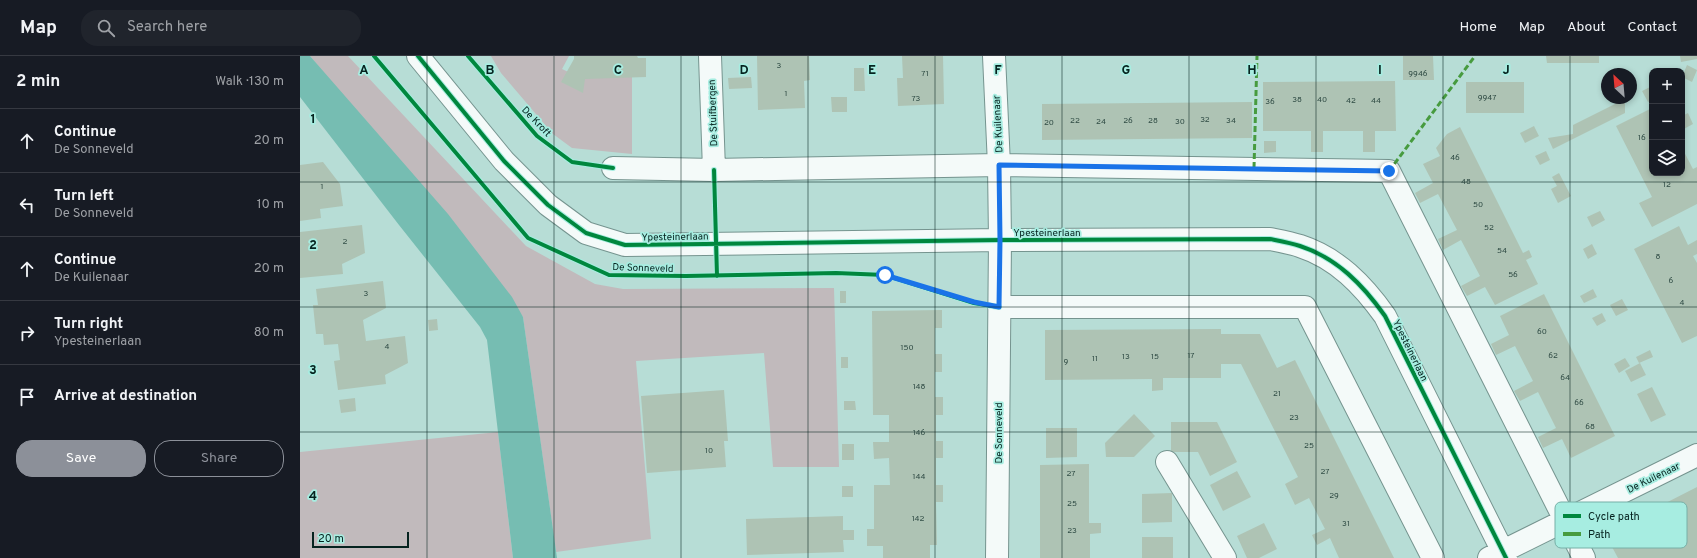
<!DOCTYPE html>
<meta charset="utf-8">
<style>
body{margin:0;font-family:Overpass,sans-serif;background:#20242c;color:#f1f3f6}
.controls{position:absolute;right:12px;top:12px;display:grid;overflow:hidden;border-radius:8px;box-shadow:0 2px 6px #0003}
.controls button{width:36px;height:36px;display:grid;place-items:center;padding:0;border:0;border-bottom:1px solid #363941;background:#171b24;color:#f1f3f6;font:20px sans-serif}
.compass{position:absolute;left:1301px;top:12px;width:36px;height:36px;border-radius:50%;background:#171b24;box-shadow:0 2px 6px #0003;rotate:334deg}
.scale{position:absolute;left:12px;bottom:10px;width:97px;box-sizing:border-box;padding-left:4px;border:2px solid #05231f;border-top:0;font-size:11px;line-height:14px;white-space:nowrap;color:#05231f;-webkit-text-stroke:3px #a7ede1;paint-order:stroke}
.stop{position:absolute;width:12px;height:12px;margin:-9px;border:3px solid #1a73e8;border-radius:50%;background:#fff}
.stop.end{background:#1a73e8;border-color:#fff;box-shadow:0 1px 4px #0008}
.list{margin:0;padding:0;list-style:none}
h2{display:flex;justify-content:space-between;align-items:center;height:52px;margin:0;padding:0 16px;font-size:17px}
h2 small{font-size:13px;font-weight:400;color:#9ea1a6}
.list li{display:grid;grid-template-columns:26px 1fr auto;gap:12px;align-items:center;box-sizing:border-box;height:64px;padding:0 16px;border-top:1px solid #363941}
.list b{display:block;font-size:15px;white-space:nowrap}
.list p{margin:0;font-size:13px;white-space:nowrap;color:#9ea1a6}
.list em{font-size:13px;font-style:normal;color:#9ea1a6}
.actions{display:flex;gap:8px;padding:12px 16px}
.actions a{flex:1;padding:9px 0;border:1px solid #8c9099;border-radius:16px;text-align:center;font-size:14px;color:#8c9099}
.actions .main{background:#8c9099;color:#fff}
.icon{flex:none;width:22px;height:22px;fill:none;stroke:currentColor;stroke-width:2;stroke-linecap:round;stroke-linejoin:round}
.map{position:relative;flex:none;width:1397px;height:502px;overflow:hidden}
header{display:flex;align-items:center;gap:24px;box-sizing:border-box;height:56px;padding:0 20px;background:#171b24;border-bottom:1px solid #363941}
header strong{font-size:19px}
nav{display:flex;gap:22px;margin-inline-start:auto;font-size:14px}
.search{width:280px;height:36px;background:#20242c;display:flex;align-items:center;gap:10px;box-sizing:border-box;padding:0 14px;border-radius:16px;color:#9ea1a6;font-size:15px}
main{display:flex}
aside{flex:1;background:#171b24}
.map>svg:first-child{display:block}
.green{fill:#c1babc}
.water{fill:#76bdb2}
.building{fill:#aec3b4}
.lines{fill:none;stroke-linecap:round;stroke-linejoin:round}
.minor-casing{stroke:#75948f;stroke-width:24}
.minor{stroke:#f4faf9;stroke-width:22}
.quiet{stroke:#479b3f;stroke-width:3;stroke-dasharray:6 3;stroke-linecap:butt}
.cycleway-casing{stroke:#a7ede1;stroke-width:6}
.cycleway{stroke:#00873e;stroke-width:4}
.route{stroke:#1a73e8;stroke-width:5}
.grid{fill:none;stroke:#05231f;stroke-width:1;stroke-opacity:0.55}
.labels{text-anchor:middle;stroke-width:3.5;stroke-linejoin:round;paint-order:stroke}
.number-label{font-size:8px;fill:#2f4b44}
.street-label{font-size:10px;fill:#05231f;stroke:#a7ede1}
.key{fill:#a7ede1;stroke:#76b0a7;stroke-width:1}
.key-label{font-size:11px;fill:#05231f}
.grid-label{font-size:13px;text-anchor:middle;font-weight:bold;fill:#05231f;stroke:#a7ede1;stroke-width:3.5;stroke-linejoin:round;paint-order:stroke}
</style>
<header>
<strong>Map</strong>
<div class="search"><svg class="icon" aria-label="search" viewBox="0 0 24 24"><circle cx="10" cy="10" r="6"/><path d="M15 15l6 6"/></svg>Search here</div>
<nav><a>Home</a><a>Map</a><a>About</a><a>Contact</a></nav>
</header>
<main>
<aside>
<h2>2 min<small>Walk · 130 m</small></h2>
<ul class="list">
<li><svg class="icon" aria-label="ahead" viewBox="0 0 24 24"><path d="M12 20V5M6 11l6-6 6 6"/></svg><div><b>Continue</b><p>De Sonneveld</p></div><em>20 m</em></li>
<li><svg class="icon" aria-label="left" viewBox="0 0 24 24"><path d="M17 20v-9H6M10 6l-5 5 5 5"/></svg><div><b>Turn left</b><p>De Sonneveld</p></div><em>10 m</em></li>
<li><svg class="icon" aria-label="ahead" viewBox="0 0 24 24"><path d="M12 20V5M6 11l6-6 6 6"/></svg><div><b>Continue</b><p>De Kuilenaar</p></div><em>20 m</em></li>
<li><svg class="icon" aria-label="right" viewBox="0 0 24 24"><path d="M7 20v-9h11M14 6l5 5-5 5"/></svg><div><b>Turn right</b><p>Ypesteinerlaan</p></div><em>80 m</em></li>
<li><svg class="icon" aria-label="arrive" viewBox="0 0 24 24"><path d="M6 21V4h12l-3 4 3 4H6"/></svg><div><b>Arrive at destination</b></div></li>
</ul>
<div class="actions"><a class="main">Save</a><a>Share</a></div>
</aside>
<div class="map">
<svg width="1397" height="502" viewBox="0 0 1397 502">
<rect width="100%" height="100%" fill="#b7ddd6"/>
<path class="green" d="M 10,0 L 48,0 L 226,190 L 295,228 L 323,233 L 534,232 L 539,411 L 473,411 L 464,297 L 336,305 L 351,483 L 256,496 L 223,261 Z
M 191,0 L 269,0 L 262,13 L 283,23 L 286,17 L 332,15 L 332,98 L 272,92 L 253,78 L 201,17 Z
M 198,376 L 213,502 L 0,502 L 0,396 Z"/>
<path class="water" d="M 0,0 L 10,0 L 148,158 L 212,241 L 223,261 L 257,502 L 213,502 L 187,284 L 180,271 L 99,169 L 0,41 Z"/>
<path class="building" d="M 274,0 L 337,0 L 338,2 L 346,2 L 346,21 L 285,23 L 283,37 L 261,26 L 274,3 Z
M 457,0 L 509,0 L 510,24 L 504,25 L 505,52 L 458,54 Z
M 602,0 L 643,0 L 644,48 L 598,50 L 597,22 L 603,22 Z
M 1103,0 L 1133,0 L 1134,24 L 1103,24 Z
M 1246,0 L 1299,0 L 1299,7 L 1247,7 Z
M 1380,0 L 1397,0 L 1397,3 L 1381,6 Z
M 1387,9 L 1397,14 L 1392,26 L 1382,21 Z
M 554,12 L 564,12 L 565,35 L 554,35 Z
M 451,21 L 452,32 L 429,33 L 428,22 Z
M 1095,25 L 1096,75 L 1075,75 L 1075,96 L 1063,96 L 1063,75 L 1023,75 L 1023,96 L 1011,96 L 1011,75 L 963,75 L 963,26 Z
M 1166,26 L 1224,26 L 1224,57 L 1166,57 Z
M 1352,30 L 1352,44 L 1348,46 L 1342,35 Z
M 531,41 L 547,41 L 547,56 L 532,56 Z
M 1325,43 L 1325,57 L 1253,93 L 1248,82 L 1273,78 L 1273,69 Z
M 952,46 L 952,82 L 742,84 L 742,48 Z
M 1352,52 L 1352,117 L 1382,117 L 1382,92 L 1393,113 L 1397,111 L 1397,148 L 1352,171 L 1339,147 L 1352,141 L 1316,70 Z
M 1388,57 L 1393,68 L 1382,74 L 1382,60 Z
M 1234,70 L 1239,80 L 1225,87 L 1220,77 Z
M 1160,71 L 1223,197 L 1229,194 L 1232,201 L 1226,204 L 1238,228 L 1195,249 L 1185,231 L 1167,240 L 1161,230 L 1180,220 L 1161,184 L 1143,194 L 1138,183 L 1157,174 L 1138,138 L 1120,147 L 1115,137 L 1133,127 L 1123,108 L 1140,100 L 1136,92 L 1147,78 Z
M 964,85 L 976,85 L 976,96 L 964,97 Z
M 1246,95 L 1250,104 L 1240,109 L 1235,100 Z
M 23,106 L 40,128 L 43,150 L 20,153 L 21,162 L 0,165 L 0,109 Z
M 1259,117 L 1271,140 L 1258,147 L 1251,133 L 1257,130 L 1252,121 Z
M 1300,155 L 1305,164 L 1292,171 L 1287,161 Z
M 62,169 L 65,197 L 42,208 L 43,218 L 0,222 L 0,176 Z
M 1379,170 L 1388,189 L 1397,184 L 1397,198 L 1393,200 L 1397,207 L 1397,280 L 1382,287 L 1334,193 Z
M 1292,188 L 1297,198 L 1288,203 L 1283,193 Z
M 83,225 L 86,252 L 63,264 L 66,285 L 105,280 L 108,307 L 85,319 L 86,328 L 38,334 L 34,305 L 40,304 L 38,288 L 24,289 L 23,278 L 16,278 L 13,249 L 18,249 L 16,233 Z
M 1293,233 L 1297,241 L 1284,247 L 1280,240 Z
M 540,235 L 546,235 L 546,247 L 540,247 Z
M 1244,238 L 1315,380 L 1271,402 L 1262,383 L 1243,392 L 1238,381 L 1256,372 L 1238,336 L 1220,345 L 1214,335 L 1233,325 L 1215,290 L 1196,299 L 1191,288 L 1209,279 L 1200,260 Z
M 1322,243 L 1328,254 L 1316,260 L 1310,249 Z
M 642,254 L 642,272 L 635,272 L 635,298 L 642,298 L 642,316 L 635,316 L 635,341 L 643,341 L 643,359 L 636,359 L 636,385 L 601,385 L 643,385 L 643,402 L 636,402 L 636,429 L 643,429 L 643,446 L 636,446 L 637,489 L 630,489 L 630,502 L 583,502 L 583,490 L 567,490 L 567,473 L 574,473 L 574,429 L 590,429 L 589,402 L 574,403 L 573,386 L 589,386 L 589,359 L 573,359 L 572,255 Z
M 1302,257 L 1306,265 L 1297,270 L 1292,262 Z
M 137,263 L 138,274 L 129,275 L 128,264 Z
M 921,273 L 921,278 L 960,278 L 977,312 L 995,304 L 1094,502 L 1039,502 L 1030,482 L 1017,489 L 1012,479 L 1025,473 L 1009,442 L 995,449 L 985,428 L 998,421 L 941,308 L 921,308 L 921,322 L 863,322 L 863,334 L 852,335 L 852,323 L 745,324 L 745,274 Z
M 1350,294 L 1353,301 L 1339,307 L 1336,301 Z
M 541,301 L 548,301 L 548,312 L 541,312 Z
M 1325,302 L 1330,310 L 1319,317 L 1314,308 Z
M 1340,307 L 1346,319 L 1331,326 L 1325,315 Z
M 1352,331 L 1366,359 L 1351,366 L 1337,338 Z
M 424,334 L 428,385 L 424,385 L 426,411 L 347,417 L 341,340 Z
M 55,342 L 56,355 L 41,357 L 39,344 Z
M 544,345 L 555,345 L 556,354 L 544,354 Z
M 834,358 L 855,380 L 834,401 L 806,401 L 805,387 Z
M 871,366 L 917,366 L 937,406 L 910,420 L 898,396 L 871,396 Z
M 746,372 L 777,372 L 777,401 L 746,402 Z
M 542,388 L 554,388 L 554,404 L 542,404 Z
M 789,408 L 789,467 L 801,467 L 801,477 L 790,478 L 790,502 L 740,502 L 740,409 Z
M 937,415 L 951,441 L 923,455 L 910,429 Z
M 542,430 L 553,430 L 553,441 L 542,441 Z
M 1397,431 L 1397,502 L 1318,502 L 1305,478 Z
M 872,437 L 872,466 L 842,467 L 842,438 Z
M 543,460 L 543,474 L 554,474 L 554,484 L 543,484 L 544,496 L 447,499 L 446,463 Z
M 964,467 L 977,493 L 959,502 L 947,502 L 937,480 Z
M 842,481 L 873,481 L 873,502 L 842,502 Z"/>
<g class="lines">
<defs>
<path id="minor" d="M 118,0 L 204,105 L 248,149 L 286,177 L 325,189 L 700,184 L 970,183 C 980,185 991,187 1000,190 C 1037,202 1063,229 1085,260 L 1206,502
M 410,0 L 414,114
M 694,0 L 699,109 L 700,184 L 697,502
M 313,112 L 414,114 L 699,109 L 1089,115 L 1284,502
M 699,251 L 1005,251 L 1133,502
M 867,406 L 925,502
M 1189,502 L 1397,399"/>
</defs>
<use href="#minor" class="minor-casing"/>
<use href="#minor" class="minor"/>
<path class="quiet" d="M 954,112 L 957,0
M 1089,115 L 1175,0"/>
<defs>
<path id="cycleway" d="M 74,0 L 228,182 L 309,219 L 386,220 L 536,217 L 585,219 L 674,247 L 699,251
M 118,0 L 204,105 L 248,149 L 286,177 L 325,189 L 700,184 L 970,183 C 980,185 991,187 1000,190 C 1037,202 1063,229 1085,260 L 1206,502
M 168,0 L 237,80 L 272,106 L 313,112
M 414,114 L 417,220"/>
</defs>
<use href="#cycleway" class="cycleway-casing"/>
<use href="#cycleway" class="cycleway"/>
</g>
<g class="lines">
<path class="route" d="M 585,219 L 674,246 L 699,251 L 700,184 L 699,109 L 1089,115"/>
</g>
<path class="grid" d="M 127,0 L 127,502M 254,0 L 254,502M 381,0 L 381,502M 508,0 L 508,502M 635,0 L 635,502M 762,0 L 762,502M 889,0 L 889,502M 1016,0 L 1016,502M 1143,0 L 1143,502M 1270,0 L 1270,502M 0,126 L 1397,126M 0,251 L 1397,251M 0,376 L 1397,376"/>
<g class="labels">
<g class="number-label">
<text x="479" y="12">3</text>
<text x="625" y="20">71</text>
<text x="1118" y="20">9946</text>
<text x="486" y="40">1</text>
<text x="1187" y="44">9947</text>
<text x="616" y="45">73</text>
<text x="997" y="46">38</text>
<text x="1022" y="46">40</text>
<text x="1051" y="47">42</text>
<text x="1076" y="47">44</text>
<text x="970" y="48">36</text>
<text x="905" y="66">32</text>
<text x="775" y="67">22</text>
<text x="828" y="67">26</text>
<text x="853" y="67">28</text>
<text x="931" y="67">34</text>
<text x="801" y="68">24</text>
<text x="880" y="68">30</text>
<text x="749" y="69">20</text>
<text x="1342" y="84">16</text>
<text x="1155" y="104">46</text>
<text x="1166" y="128">48</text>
<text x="1367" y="131">12</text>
<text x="22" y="133">1</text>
<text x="1178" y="151">50</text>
<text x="1189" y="174">52</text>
<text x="45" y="188">2</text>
<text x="1202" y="197">54</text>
<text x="1358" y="203">8</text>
<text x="1213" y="221">56</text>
<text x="1371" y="227">6</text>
<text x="66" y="240">3</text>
<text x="1382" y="249">4</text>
<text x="1242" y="278">60</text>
<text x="87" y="293">4</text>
<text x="607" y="294">150</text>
<text x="891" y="302">17</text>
<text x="1253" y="302">62</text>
<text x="826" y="303">13</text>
<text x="855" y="303">15</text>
<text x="795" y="305">11</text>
<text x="766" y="308">9</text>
<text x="1265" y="324">64</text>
<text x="619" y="333">148</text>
<text x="977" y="340">21</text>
<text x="1279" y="349">66</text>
<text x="994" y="364">23</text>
<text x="1290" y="373">68</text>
<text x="619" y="379">146</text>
<text x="1009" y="392">25</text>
<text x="409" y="397">10</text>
<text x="1025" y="418">27</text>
<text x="771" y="420">27</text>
<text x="619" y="423">144</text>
<text x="1034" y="442">29</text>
<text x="772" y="450">25</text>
<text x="618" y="465">142</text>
<text x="1046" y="470">31</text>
<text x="772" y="477">23</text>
</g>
<g class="street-label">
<text transform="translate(412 57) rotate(-92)" y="4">De Stuifbergen</text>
<text transform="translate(237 65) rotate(46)" y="4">De Kroft</text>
<text transform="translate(697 68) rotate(-93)" y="4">De Kuilenaar</text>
<text x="747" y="180">Ypesteinerlaan</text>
<text transform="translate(375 180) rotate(-1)" y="4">Ypesteinerlaan</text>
<text transform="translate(343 211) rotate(2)" y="4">De Sonneveld</text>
<text transform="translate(1111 294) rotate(64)" y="4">Ypesteinerlaan</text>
<text transform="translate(698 377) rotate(-90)" y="4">De Sonneveld</text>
<text transform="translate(1353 421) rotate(-26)" y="4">De Kuilenaar</text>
</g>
</g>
<rect x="1255" y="446" width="132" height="46" rx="6" class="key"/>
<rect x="1263" y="458" width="18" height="4" fill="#00873e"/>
<rect x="1263" y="476" width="18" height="4" fill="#479b3f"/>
<g class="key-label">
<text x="1288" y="464">Cycle path</text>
<text x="1288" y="482">Path</text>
</g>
<g class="grid-label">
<text x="64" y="18">A</text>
<text x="190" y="18">B</text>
<text x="318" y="18">C</text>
<text x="444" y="18">D</text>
<text x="572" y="18">E</text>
<text x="698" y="18">F</text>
<text x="826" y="18">G</text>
<text x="952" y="18">H</text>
<text x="1080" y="18">I</text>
<text x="1206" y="18">J</text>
<text x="13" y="67">1</text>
<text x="13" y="193">2</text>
<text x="13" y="318">3</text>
<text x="13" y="444">4</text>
</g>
</svg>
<div class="controls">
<button>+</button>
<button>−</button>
<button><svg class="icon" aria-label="layers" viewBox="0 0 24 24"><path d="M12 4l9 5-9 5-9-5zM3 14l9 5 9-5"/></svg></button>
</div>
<svg class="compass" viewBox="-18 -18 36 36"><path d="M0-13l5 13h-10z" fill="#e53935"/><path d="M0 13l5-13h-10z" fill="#9ea1a6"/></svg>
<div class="scale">20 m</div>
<div class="stop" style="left:585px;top:219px"></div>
<div class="stop end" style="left:1089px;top:115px"></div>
</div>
</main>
